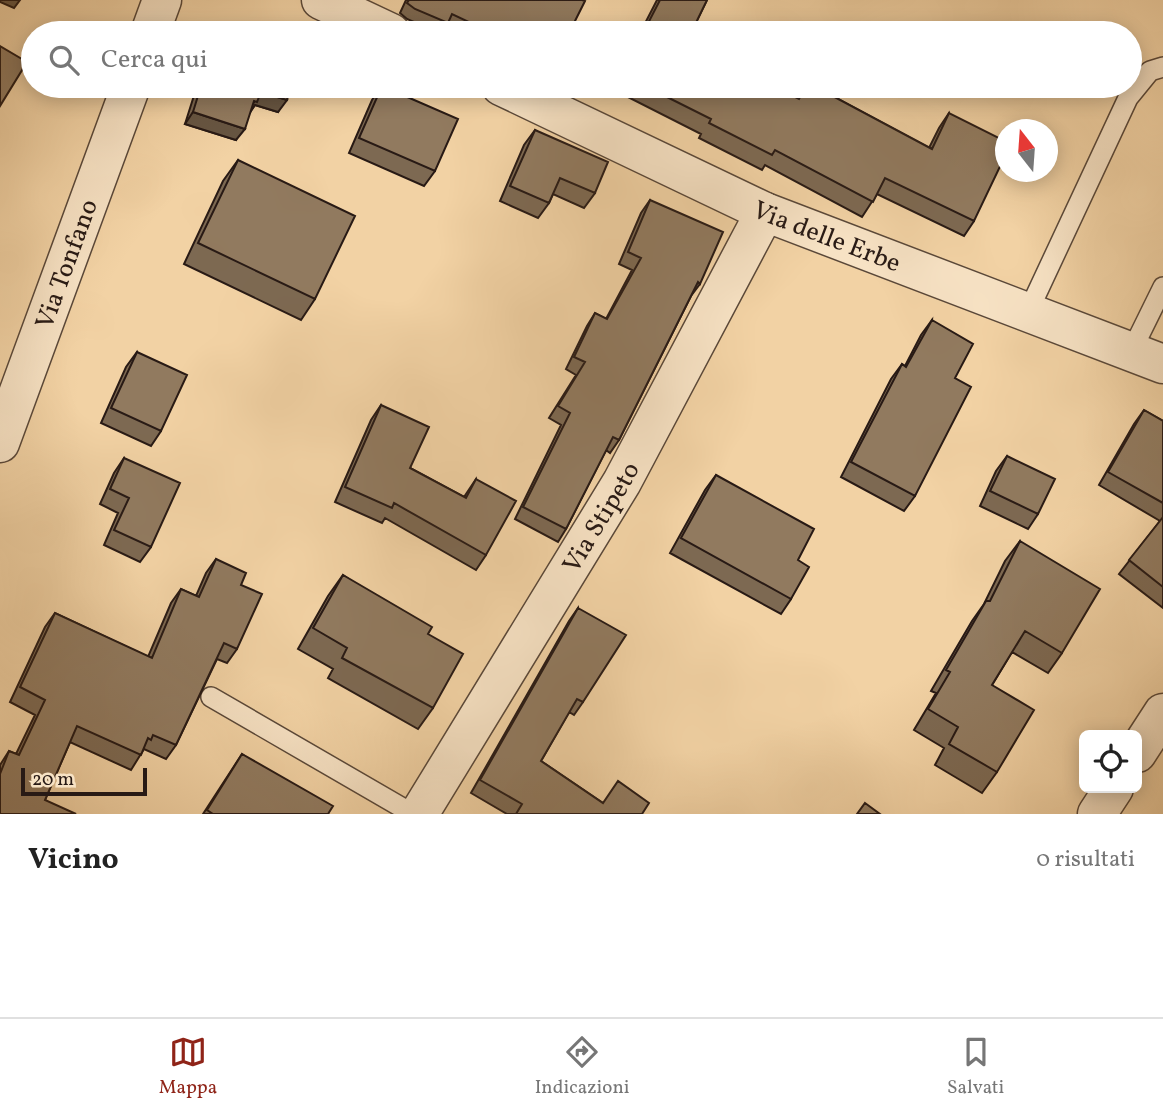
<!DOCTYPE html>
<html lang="it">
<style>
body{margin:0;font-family:Vollkorn,serif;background:#f6f6f6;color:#222}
.controls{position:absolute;right:21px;bottom:21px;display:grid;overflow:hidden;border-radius:10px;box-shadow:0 4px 18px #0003}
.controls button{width:63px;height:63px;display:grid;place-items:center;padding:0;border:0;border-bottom:2px solid #e0e0e0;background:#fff;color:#222;font:35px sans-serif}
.compass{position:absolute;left:995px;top:119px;width:63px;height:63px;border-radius:50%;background:#fff;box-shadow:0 4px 18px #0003;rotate:343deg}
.scale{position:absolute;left:21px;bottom:18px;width:126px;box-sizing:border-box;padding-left:7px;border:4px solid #281a15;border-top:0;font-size:19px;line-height:24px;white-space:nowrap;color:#281a15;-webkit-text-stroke:5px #f7e2c4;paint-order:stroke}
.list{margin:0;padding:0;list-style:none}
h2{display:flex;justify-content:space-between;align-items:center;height:91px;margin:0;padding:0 28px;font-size:30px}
h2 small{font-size:23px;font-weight:400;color:#767676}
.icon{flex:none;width:38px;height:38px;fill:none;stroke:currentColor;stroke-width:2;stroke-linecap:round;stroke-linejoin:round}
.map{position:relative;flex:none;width:1163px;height:814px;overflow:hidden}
.search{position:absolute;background:#fff;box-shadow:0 4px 18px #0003;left:21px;right:21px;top:21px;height:77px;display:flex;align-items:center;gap:18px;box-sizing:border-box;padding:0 24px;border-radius:38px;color:#767676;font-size:26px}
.sheet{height:203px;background:#fff}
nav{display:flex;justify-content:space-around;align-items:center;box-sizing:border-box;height:98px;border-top:2px solid #e0e0e0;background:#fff;font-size:19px;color:#767676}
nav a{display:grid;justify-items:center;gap:4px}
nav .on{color:#8f2418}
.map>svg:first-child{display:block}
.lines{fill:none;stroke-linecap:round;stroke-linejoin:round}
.lane-casing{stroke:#5a4839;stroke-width:22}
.street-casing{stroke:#5a4839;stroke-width:41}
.lane{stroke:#f7e2c4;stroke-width:19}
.street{stroke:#f7e2c4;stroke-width:38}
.wall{fill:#7d6952;stroke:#281a15;stroke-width:2}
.shaded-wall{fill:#665542;stroke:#281a15;stroke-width:2}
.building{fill:#917a5f;stroke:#281a15;stroke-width:2}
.labels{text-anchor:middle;stroke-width:5;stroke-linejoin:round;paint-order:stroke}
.street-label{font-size:26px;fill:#281a15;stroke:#f7e2c4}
</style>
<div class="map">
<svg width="1163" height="814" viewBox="0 0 1163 814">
<rect width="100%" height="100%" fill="#f2d2a4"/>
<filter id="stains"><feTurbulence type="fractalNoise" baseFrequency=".00286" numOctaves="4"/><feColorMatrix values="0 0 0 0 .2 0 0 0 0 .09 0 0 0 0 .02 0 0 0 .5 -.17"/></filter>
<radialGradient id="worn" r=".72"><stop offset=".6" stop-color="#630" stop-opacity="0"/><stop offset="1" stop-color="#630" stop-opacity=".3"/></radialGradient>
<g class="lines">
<defs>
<path id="lane" d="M 1028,312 L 1128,98 L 1150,71 L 1163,67
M 1131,352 L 1163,287
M 211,697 L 413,814"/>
<g id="street">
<path d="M 321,0 L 391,33"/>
<path d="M 150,33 L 162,0"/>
<path id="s1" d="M 501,86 L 765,212 L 1163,364"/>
<path id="s2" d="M 0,443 L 131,86"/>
<path d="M 1137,753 L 1163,713"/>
<path id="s3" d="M 419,814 L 622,482 L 765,212"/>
<path d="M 1097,814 L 1114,788"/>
</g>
</defs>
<use href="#lane" class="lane-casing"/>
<use href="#street" class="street-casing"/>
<use href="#lane" class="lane"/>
<use href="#street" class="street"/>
</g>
<path class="wall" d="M 406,0 L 582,0 L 569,33 L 464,33 L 447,25 L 441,33 L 439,33 L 407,19 L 400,13 Z
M 657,0 L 707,0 L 691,33 L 640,33 Z
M 197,86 L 291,86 L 278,112 L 255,105 L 250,112 L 236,140 L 185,124 Z
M 382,86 L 435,171 L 424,186 L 349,153 L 372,100 Z
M 613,86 L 772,86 L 797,98 L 806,86 L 814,86 L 929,148 L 939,128 L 949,113 L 974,221 L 964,236 L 877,194 L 862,217 L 765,165 L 762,170 L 699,138 L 701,134 L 612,89 Z
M 535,130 L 595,193 L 584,208 L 553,194 L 549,203 L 538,218 L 500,201 L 524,145 Z
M 238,160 L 315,299 L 301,320 L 184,264 L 223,181 Z
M 650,200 L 700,284 L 691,296 L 619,440 L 610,453 L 606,450 L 566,529 L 558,542 L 515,519 L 561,425 L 549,418 L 576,375 L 566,369 L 587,326 L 595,313 L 606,319 L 632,270 L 619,264 L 641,213 Z
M 932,320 L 915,496 L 904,511 L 841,477 L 891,379 L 902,364 L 905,366 L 921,335 Z
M 137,352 L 161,431 L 151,446 L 101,423 L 126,367 Z
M 381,405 L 410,468 L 464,497 L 476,479 L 486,555 L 476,570 L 385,518 L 382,523 L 335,502 L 371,420 Z
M 1144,410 L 1163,421 L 1163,608 L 1119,574 L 1160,521 L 1099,485 L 1134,424 Z
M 1007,456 L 1038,514 L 1028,529 L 980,506 L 996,471 Z
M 124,458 L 151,547 L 140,562 L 104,545 L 118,513 L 100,504 L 114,473 Z
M 716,475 L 798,560 L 791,599 L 781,614 L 670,553 L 705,490 Z
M 1020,541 L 1062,653 L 1048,673 L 1012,652 L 992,685 L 997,772 L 982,793 L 935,765 L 944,748 L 914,730 L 936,693 L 931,691 L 972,621 L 984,604 L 1005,561 Z
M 216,559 L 241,585 L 237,649 L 227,663 L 217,659 L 176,745 L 166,759 L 144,749 L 131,770 L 70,742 L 45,800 L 0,814 L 0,765 L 9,751 L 16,754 L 35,715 L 10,702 L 45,627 L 55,613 L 148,657 L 171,603 L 181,589 L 196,596 L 206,573 Z
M 343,575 L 428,634 L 433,708 L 418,729 L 328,678 L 333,669 L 298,649 L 328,596 Z
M 578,608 L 583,702 L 574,715 L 569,712 L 541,761 L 603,803 L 642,814 L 507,814 L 471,793 L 569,621 Z
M 242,754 L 328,814 L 203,814 Z"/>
<path class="shaded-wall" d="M 0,0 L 20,0 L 14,8 L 0,2 Z
M 261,92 L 287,100 L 278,112 L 255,105 L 249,114 L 246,113 Z
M 193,112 L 245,129 L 236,140 L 185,124 Z"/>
<path class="building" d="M 409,0 L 582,0 L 585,1 L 569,33 L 492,33 L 452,14 L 448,23 L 415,9 L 407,3 Z
M 660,0 L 707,0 L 691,33 L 643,33 Z
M 0,46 L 27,62 L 0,106 Z
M 201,86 L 291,86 L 287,100 L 261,92 L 257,102 L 254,101 L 245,129 L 193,112 Z
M 382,86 L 458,119 L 435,171 L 359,138 Z
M 645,86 L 773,86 L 799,99 L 806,86 L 814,86 L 932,149 L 949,113 L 1005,141 L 1005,156 L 974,221 L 885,178 L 873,202 L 775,150 L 772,155 L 709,123 L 711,119 Z
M 535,130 L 608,162 L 595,193 L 560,178 L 549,203 L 510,186 Z
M 238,160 L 355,216 L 315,299 L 198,243 Z
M 650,200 L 723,232 L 700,284 L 698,282 L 619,440 L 613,437 L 566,529 L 523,507 L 570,413 L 558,406 L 585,362 L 574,357 L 595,313 L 607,319 L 641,258 L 628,252 Z
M 932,320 L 973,344 L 955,378 L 971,387 L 915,496 L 851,462 L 902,364 L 906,367 Z
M 137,352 L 187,375 L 161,431 L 111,408 Z
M 381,405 L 429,427 L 410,468 L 466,498 L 476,479 L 516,501 L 486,555 L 394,503 L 392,508 L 345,487 Z
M 1144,410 L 1163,421 L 1163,503 L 1108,472 Z
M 1007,456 L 1055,479 L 1038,514 L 990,491 Z
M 124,458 L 180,483 L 151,547 L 114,530 L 129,498 L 110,489 Z
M 716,475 L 814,529 L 798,560 L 809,567 L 791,599 L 681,538 Z
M 1163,517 L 1163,587 L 1129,560 Z
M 1020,541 L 1100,589 L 1062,653 L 1025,631 L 992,685 L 1034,710 L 997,772 L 949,744 L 958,727 L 928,709 L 950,672 L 946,670 L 986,601 L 990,601 Z
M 216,559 L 246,573 L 241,585 L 262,594 L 237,649 L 224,643 L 176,745 L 153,735 L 151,740 L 148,738 L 141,755 L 77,726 L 45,800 L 76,814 L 0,814 L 0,774 L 9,751 L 19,755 L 45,700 L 20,687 L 55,613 L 152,658 L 181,589 L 199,597 Z
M 343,575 L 432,627 L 428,634 L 463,654 L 433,708 L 342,658 L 347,648 L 313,628 Z
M 578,608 L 626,635 L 583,702 L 577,699 L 541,761 L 603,803 L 618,781 L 649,803 L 642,814 L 516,814 L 522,804 L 480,780 Z
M 242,754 L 333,806 L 328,814 L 213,814 L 207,810 Z
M 865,803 L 880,814 L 857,814 Z"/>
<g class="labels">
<g class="street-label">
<text dy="9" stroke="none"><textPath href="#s1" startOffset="359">Via delle Erbe</textPath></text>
<text dy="9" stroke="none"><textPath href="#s2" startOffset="191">Via Tonfano</textPath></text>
<text dy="9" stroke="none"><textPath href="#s3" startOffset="348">Via Stipeto</textPath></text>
</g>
</g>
<rect width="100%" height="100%" filter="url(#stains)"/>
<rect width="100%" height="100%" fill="url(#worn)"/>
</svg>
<div class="controls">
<button><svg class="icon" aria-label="locate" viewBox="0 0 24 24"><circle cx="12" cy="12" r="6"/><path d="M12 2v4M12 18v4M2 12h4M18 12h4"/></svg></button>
</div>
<svg class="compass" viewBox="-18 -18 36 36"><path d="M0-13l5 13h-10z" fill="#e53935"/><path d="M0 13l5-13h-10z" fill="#767676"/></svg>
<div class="scale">20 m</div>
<div class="search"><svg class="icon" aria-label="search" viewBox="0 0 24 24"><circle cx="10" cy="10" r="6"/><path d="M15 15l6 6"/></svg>Cerca qui</div>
</div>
<section class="sheet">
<h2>Vicino<small>0 risultati</small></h2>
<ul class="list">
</ul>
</section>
<nav>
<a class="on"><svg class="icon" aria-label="map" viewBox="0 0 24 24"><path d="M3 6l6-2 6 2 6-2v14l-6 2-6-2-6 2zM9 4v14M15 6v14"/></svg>Mappa</a>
<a><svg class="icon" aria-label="directions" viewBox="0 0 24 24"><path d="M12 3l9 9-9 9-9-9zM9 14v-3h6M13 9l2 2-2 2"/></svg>Indicazioni</a>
<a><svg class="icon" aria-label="saved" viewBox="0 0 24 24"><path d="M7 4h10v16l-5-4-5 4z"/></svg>Salvati</a>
</nav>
